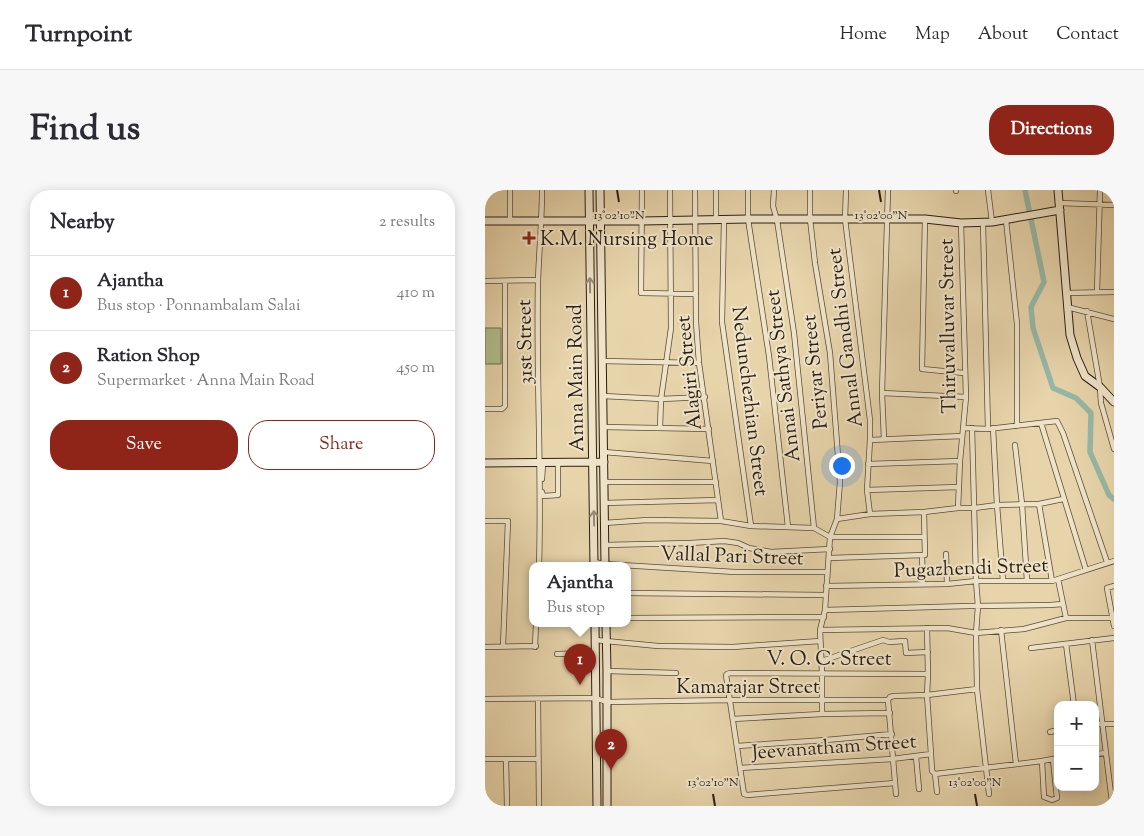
<!DOCTYPE html>
<meta charset="utf-8">
<style>
body{margin:0;font-family:"Sorts Mill Goudy",serif;background:#f7f7f7;color:#2b2b33}
.controls{position:absolute;right:15px;bottom:15px;display:grid;overflow:hidden;border-radius:10px;box-shadow:0 2px 12px #0003}
.controls button{width:45px;height:45px;display:grid;place-items:center;padding:0;border:0;border-bottom:1px solid #e1e1e2;background:#fff;color:#2b2b33;font:25px sans-serif}
.you{position:absolute;left:356px;top:275px;width:18px;height:18px;margin:-12px;border:4px solid #fff;border-radius:50%;background:#1a73e8;box-shadow:0 0 0 8px #1a73e833}
.badge{display:grid;place-items:center;width:32px;height:32px;border-radius:50%;background:#8f2418;color:#fff;font-size:16px;font-weight:700}
.pin{position:absolute;translate:-50% -41px;filter:drop-shadow(0 1px 2px #0008)}
.pin::after{content:'';position:absolute;top:26px;width:18px;height:15px;background:inherit;clip-path:polygon(0 0,100% 0,50% 100%)}
.popup{position:absolute;left:44px;top:372px;width:102px;height:65px;box-sizing:border-box;display:grid;place-content:center;border-radius:10px;background:#fff;filter:drop-shadow(0 1px 4px #0005);font-size:16px;white-space:nowrap;color:#7c7c81}
.popup b{font-size:19px;color:#2b2b33}
.popup::after{content:'';position:absolute;left:50%;top:100%;margin-left:-10px;border:10px solid transparent;border-top-color:#fff}
.list{margin:0;padding:0;list-style:none}
h2{display:flex;justify-content:space-between;align-items:center;height:65px;margin:0;padding:0 20px;font-size:21px}
h2 small{font-size:16px;font-weight:400;color:#7c7c81}
.list li{display:grid;grid-template-columns:32px 1fr auto;gap:15px;align-items:center;box-sizing:border-box;height:75px;padding:0 20px;border-top:1px solid #e1e1e2}
.list b{display:block;font-size:19px;white-space:nowrap}
.list p{margin:0;font-size:16px;white-space:nowrap;color:#7c7c81}
.list em{font-size:16px;font-style:normal;color:#7c7c81}
.actions{display:flex;gap:10px;padding:15px 20px}
.actions a{flex:1;padding:11px 0;border:1px solid #8f2418;border-radius:20px;text-align:center;font-size:18px;color:#8f2418}
.actions .main{background:#8f2418;color:#fff}
.map{position:relative;flex:none;width:629px;height:616px;overflow:hidden;border-radius:20px}
header{display:flex;align-items:center;gap:30px;box-sizing:border-box;height:70px;padding:0 25px;background:#fff;border-bottom:1px solid #e1e1e2}
header strong{font-size:24px}
nav{display:flex;gap:28px;margin-inline-start:auto;font-size:18px}
.intro{display:flex;align-items:center;justify-content:space-between;box-sizing:border-box;height:120px;padding:0 30px}
h1{margin:0;font-size:35px}
.button{padding:12px 22px;border-radius:20px;background:#8f2418;color:#fff;font-size:18px;font-weight:700}
main{display:flex;gap:30px;padding:0 30px}
aside{flex:1;background:#fff;border-radius:20px;box-shadow:0 2px 12px #0003}
.map>svg:first-child{display:block}
.green{fill:#b0be8d;stroke:#6d6e51}
.lines{fill:none;stroke-linecap:round;stroke-linejoin:round}
.canal{stroke:#97b8a7;stroke-width:5.5}
.street-casing{stroke:#594c3a;stroke-width:6}
.secondary-casing{stroke:#2a1f15;stroke-width:9}
.street{stroke:#efe3c8;stroke-width:4.5}
.secondary{stroke:#efe3c8;stroke-width:7}
.oneway{stroke:#968b77}
.ticks{fill:none;stroke:#2a1f15;stroke-width:2}
.poi-dot{fill:#8f2418;stroke:#efe3c8;stroke-width:2}
.labels{text-anchor:middle;stroke-width:4;stroke-linejoin:round;paint-order:stroke}
.poi-label{font-size:20px;fill:#2a1f15;stroke:#efe3c8;text-anchor:start}
.street-label{font-size:20px;fill:#2a1f15;stroke:#efe3c8}
.ticks-label{font-size:12px;text-anchor:middle;fill:#2a1f15;stroke:#efe3c8;stroke-width:4;stroke-linejoin:round;paint-order:stroke}
</style>
<header>
<strong>Turnpoint</strong>
<nav><a>Home</a><a>Map</a><a>About</a><a>Contact</a></nav>
</header>
<div class="intro"><h1>Find us</h1><a class="button">Directions</a></div>
<main>
<aside>
<h2>Nearby<small>2 results</small></h2>
<ul class="list">
<li><span class="badge">1</span><div><b>Ajantha</b><p>Bus stop · Ponnambalam Salai</p></div><em>410 m</em></li>
<li><span class="badge">2</span><div><b>Ration Shop</b><p>Supermarket · Anna Main Road</p></div><em>450 m</em></li>
</ul>
<div class="actions"><a class="main">Save</a><a>Share</a></div>
</aside>
<div class="map">
<svg width="629" height="616" viewBox="0 0 629 616">
<rect width="100%" height="100%" fill="#e7d4ab"/>
<filter id="stains"><feTurbulence type="fractalNoise" baseFrequency=".004" numOctaves="4"/><feColorMatrix values="0 0 0 0 .2 0 0 0 0 .09 0 0 0 0 .02 0 0 0 .5 -.17"/></filter>
<radialGradient id="worn" r=".72"><stop offset=".6" stop-color="#630" stop-opacity="0"/><stop offset="1" stop-color="#630" stop-opacity=".3"/></radialGradient>
<path class="green" d="M 0,138 L 16,138 L 16,174 L 0,174 Z"/>
<g class="lines">
<path class="canal" d="M 540,0 L 559,92 L 546,117 L 548,138 L 568,198 L 591,208 L 606,223 L 605,262 L 624,305 L 629,309"/>
<defs>
<path id="street" d="M 157,0 L 156,103 L 211,104
M 210,0 L 211,132 L 214,173 L 236,331
M 263,0 L 263,29 L 284,166 L 303,337
M 289,0 L 288,16 L 292,30 L 309,143 L 329,338
M 325,0 L 325,29 L 330,73 L 345,163 L 355,292 L 352,329 L 345,347 L 340,420 L 335,440 L 337,483 L 337,524
M 361,0 L 360,29 L 385,230 L 385,250 L 382,300 L 385,324
M 471,0 L 471,1
M 503,0 L 507,32
M 574,13 L 629,15
M 440,29 L 437,179 L 479,183
M 231,30 L 231,0
M 239,30 L 237,132 L 266,336
M 521,30 L 532,134 L 532,236
M 25,31 L 25,0
M 498,33 L 503,239
M 0,91 L 53,90
M 612,102 L 615,0
M 581,103 L 629,102
M 582,117 L 629,129
M 602,121 L 615,197 L 616,213 L 629,259
M 118,171 L 214,173
M 397,203 L 481,207
M 118,206 L 176,209 L 220,207
M 0,219 L 17,219 L 20,216 L 20,91
M 556,233 L 601,380
M 119,237 L 224,239
M 175,238 L 176,209 L 186,138 L 185,0
M 478,238 L 503,239 L 572,231 L 578,243 L 622,372
M 487,238 L 491,391 L 493,416 L 491,443 L 492,499 L 504,604
M 508,238 L 512,315 L 518,391
M 399,249 L 397,203 L 403,0
M 385,250 L 477,246
M 530,255 L 537,314 L 542,391
M 119,262 L 228,271
M 383,274 L 475,271
M 57,289 L 58,273
M 119,292 L 231,292
M 382,300 L 473,297
M 57,302 L 58,306 L 73,305 L 73,273
M 119,313 L 233,310
M 554,314 L 567,391
M 473,318 L 475,271 L 481,207 L 476,33
M 352,329 L 385,324 L 439,322 L 473,318 L 490,318 L 512,315 L 554,314 L 578,309
M 0,331 L 23,331 L 18,456
M 119,333 L 163,330 L 236,331 L 266,336 L 329,338 L 345,347 L 439,347
M 120,355 L 205,353 L 239,351 L 253,353 L 264,358 L 286,362 L 345,359
M 461,364 L 462,394
M 437,365 L 438,394
M 344,368 L 440,365 L 439,322
M 109,372 L 120,374 L 250,382 L 342,382
M 54,376 C 57,281 51,186 53,91 C 54,61 57,30 57,0
M 573,389 L 581,428
M 341,396 L 462,394 L 491,391 L 567,391 L 629,371
M 629,396 L 622,398 L 629,436
M 142,403 L 340,405
M 340,420 L 484,416 L 565,415 L 578,414
M 142,428 L 339,427
M 442,438 L 443,484 L 442,505 L 446,564 L 447,581 L 450,584 L 452,602
M 335,440 L 462,438 L 491,443 L 539,439 L 581,428 L 629,428
M 516,440 L 531,574
M 110,450 L 173,456 L 248,457 L 335,451
M 607,450 L 627,612
M 581,454 L 589,515
M 0,457 L 51,456
M 50,457 L 51,434
M 546,458 L 629,448
M 72,464 L 110,463
M 337,471 L 398,450 L 404,452 L 420,451 L 421,463 L 443,462
M 122,481 L 191,483
M 0,509 L 110,508 L 122,512 L 245,510 L 403,510
M 53,509 L 54,616
M 403,510 L 411,604
M 403,510 L 405,507 L 409,506 L 442,505 L 492,499
M 248,529 L 337,524 L 405,523
M 610,534 L 629,534
M 565,542 L 573,540
M 252,556 L 341,550 L 407,544
M 610,564 L 621,563
M 431,567 L 434,599
M 0,569 L 53,569
M 21,569 L 22,616
M 557,571 L 559,607 L 567,610 L 572,608 L 568,570
M 255,578 L 407,569 L 446,564
M 450,584 L 557,571 L 573,568
M 410,593 L 262,605 L 259,604 L 241,485 L 242,484 L 245,483 L 443,484"/>
<path id="secondary" d="M 104,0 L 109,376
M 115,0 L 120,376
M 573,0 L 585,145 L 592,168 L 600,186 L 615,197 L 629,212
M 0,31 L 157,31 L 263,29 L 440,29 L 476,33 L 507,32 L 575,20
M 0,273 L 119,272
M 110,434 L 112,616
M 121,434 L 122,481 L 122,616"/>
</defs>
<use href="#street" class="street-casing"/>
<use href="#secondary" class="secondary-casing"/>
<use href="#street" class="street"/>
<use href="#secondary" class="secondary"/>
</g>
<defs><path id="oneway-shaft" d="M-6 0H5M1.5-3L5.5 0L1.5 3" fill="none" stroke-width="1.6" stroke-linecap="round" stroke-linejoin="round" transform="scale(1.25)"/></defs>
<g class="oneway">
<use href="#oneway-shaft" transform="translate(105 95) rotate(-91)"/>
<use href="#oneway-shaft" transform="translate(109 328) rotate(-91)"/>
</g>
<path class="ticks" d="M 132,0 L 134,12M 394,0 L 396,12M 228,604 L 230,616M 490,604 L 492,616"/>
<path class="poi-dot" d="M41.5 40.5h5v5h5v5h-5v5h-5v-5h-5v-5h5z"/>
<g class="labels">
<g class="poi-label">
<text x="55" y="55">K.M. Nursing Home</text>
</g>
<g class="street-label">
<text transform="translate(462 136) rotate(-91)" y="7">Thiruvalluvar Street</text>
<text transform="translate(359 148) rotate(-97)" y="7">Annal Gandhi Street</text>
<text transform="translate(39 152) rotate(-91)" y="7">31st Street</text>
<text transform="translate(329 182) rotate(-96)" y="7">Periyar Street</text>
<text transform="translate(203 183) rotate(-96)" y="7">Alagiri Street</text>
<text transform="translate(297 186) rotate(-97)" y="7">Annai Sathya Street</text>
<text transform="translate(90 188) rotate(-91)" y="7">Anna Main Road</text>
<text transform="translate(266 211) rotate(83)" y="7">Nedunchezhian Street</text>
<text transform="translate(247 365) rotate(2)" y="7">Vallal Pari Street</text>
<text transform="translate(486 377) rotate(-2)" y="7">Pugazhendi Street</text>
<text x="344" y="475">V. O. C. Street</text>
<text x="263" y="503">Kamarajar Street</text>
<text transform="translate(349 556) rotate(-4)" y="7">Jeevanatham Street</text>
</g>
</g>
<g class="ticks-label">
<text x="134" y="29">13°02'10"N</text>
<text x="396" y="29">13°02'00"N</text>
<text x="228" y="596">13°02'10"N</text>
<text x="490" y="596">13°02'00"N</text>
</g>
<rect width="100%" height="100%" filter="url(#stains)"/>
<rect width="100%" height="100%" fill="url(#worn)"/>
</svg>
<div class="controls">
<button>+</button>
<button>−</button>
</div>
<div class="you"></div>
<div class="pin badge" style="left:95px;top:495px">1</div>
<div class="popup"><b>Ajantha</b>Bus stop</div>
<div class="pin badge" style="left:126px;top:580px">2</div>
</div>
</main>
